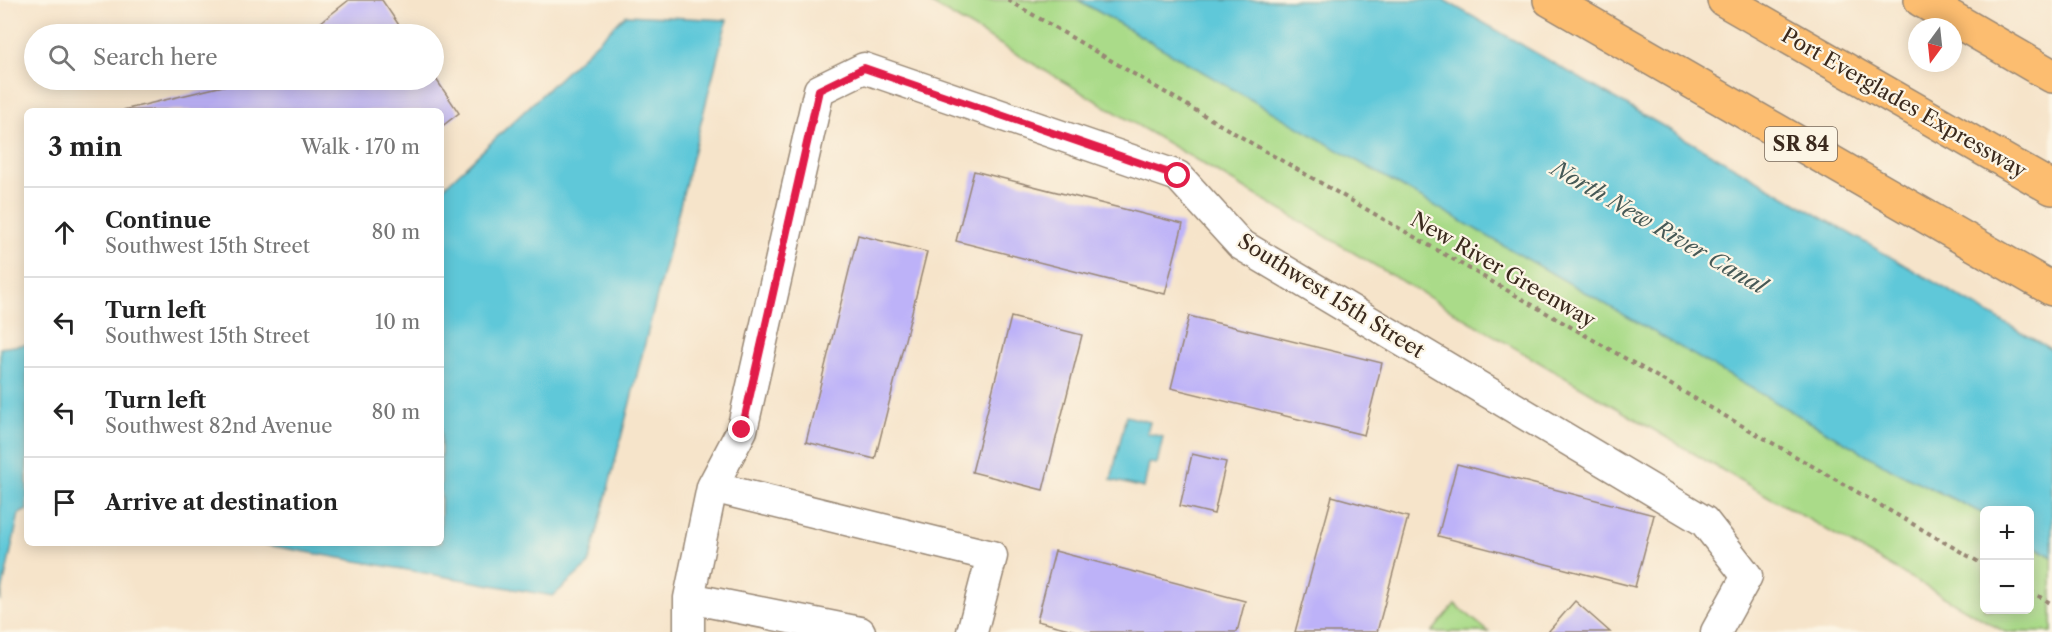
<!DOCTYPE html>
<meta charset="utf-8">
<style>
body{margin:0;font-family:"Libre Caslon Text",serif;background:#f2f2f2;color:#222}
.controls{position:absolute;right:18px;bottom:18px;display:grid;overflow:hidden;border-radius:9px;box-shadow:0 3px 15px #0003}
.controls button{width:54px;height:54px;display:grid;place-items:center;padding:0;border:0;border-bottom:2px solid #e0e0e0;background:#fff;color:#222;font:30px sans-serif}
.compass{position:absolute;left:1908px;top:18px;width:54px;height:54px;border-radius:50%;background:#fff;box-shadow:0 3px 15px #0003;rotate:195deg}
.stop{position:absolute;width:18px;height:18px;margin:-14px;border:4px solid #e11d48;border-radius:50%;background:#fff}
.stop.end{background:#e11d48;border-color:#fff;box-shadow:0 2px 6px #0008}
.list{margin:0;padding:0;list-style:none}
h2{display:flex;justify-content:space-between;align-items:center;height:78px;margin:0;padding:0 24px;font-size:26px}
h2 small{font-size:20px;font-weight:400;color:#767676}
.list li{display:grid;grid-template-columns:39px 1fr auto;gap:18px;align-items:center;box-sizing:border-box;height:90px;padding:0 24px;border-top:2px solid #e0e0e0}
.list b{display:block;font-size:22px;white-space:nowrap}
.list p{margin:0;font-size:20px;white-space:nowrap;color:#767676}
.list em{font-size:20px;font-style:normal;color:#767676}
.icon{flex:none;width:33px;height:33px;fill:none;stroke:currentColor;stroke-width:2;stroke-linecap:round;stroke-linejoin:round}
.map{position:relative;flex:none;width:2052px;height:632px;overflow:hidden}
.search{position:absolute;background:#fff;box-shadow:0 3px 15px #0003;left:24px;top:24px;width:420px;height:66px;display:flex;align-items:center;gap:15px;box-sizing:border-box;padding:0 21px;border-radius:33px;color:#767676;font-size:22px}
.panel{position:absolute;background:#fff;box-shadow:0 3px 15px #0003;left:24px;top:108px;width:420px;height:438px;border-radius:9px}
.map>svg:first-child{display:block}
.green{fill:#aadb89;stroke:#728254;stroke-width:1.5}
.water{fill:#5ec8d9;stroke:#4c797c;stroke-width:1.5}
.building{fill:#bdb2f8}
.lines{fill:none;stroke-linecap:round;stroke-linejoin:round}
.minor-casing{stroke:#988774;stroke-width:33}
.major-casing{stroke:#988774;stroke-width:36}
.highway-casing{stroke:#988774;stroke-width:36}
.path{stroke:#988774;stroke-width:4;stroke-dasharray:4.5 4.5;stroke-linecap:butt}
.minor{stroke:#fff;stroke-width:30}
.major{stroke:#fcbd6f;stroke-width:33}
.highway{stroke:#fcbd6f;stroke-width:33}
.route{stroke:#e11d48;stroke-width:8}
.labels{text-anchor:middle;stroke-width:4.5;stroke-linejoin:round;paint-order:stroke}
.shield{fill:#fcf5e5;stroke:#75675a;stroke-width:1.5}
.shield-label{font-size:20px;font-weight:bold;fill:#3b2a1e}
.street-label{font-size:21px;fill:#3b2a1e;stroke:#fcf5e5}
.water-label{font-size:22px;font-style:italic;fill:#465956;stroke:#fcf5e5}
</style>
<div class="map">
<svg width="2052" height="632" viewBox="0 0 2052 632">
<rect width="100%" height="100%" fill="#fcf5e5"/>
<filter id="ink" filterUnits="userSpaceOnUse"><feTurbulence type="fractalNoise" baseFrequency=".0167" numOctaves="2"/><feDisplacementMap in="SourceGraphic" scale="12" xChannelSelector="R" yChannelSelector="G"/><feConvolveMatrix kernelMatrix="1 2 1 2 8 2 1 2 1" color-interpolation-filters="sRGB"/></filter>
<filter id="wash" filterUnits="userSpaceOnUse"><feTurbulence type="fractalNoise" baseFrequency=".008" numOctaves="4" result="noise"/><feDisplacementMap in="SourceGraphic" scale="24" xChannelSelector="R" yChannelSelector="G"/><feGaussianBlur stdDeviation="1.35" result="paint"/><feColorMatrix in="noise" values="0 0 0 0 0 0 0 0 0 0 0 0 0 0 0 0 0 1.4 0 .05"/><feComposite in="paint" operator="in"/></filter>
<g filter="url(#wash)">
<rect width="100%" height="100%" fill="#f6e4ca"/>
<path class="green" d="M 925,0 L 1078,0 L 1984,514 L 1984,610 L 2030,610 L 2030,543 L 2052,557 L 2052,632 L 2005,632 L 1710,463 Z
M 1455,604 L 1489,632 L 1432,632 Z"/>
<path class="water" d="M 1078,0 L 1444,0 L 2052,350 L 2052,557 L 2030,543 L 2030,510 L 1984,510 L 1984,514 L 1893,470 Z
M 626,15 L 727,20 L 589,564 L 553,596 L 256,543 L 441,543 L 441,190 Z
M 27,344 L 27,510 L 19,514 L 0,601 L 0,348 Z
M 1126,416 L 1150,422 L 1147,433 L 1163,437 L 1157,464 L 1149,463 L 1144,488 L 1111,480 Z"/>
<g id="blocks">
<path class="building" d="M 349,0 L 382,0 L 405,34 L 306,34 Z
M 434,76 L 459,113 L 441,127 L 441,111 L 123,110 L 248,80 L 434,80 Z
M 974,171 L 1183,224 L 1165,294 L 956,241 Z
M 858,235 L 927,252 L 875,459 L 806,442 Z
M 1189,316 L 1382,363 L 1364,435 L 1171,388 Z
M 1011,317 L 1082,335 L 1043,490 L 972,472 Z
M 1192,454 L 1226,462 L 1214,514 L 1180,506 Z
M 1457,464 L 1654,515 L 1635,587 L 1438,536 Z
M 1332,496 L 1408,517 L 1377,632 L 1295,632 Z
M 1055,551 L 1245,601 L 1237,632 L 1081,632 L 1037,621 Z
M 1575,601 L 1610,632 L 1548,632 Z"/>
</g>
</g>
<g filter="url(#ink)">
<use href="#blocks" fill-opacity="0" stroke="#988774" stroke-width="1.5"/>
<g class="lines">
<defs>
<path id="minor" d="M 712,487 L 992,556 L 972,632
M 689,598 L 860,632
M 689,632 L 689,598 L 712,487 L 742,430 L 819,90 L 864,68 L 1178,176 L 1240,244 L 1704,521 L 1747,576 L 1716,632"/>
<path id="major" d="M 1550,0 L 2052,289"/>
<path id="highway" d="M 1724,0 L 2052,188
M 1921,0 L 2052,76"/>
</defs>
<use href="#minor" class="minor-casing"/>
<use href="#major" class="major-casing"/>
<use href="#highway" class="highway-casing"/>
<path class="path" d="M 1008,0 L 1253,144 L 1984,565
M 2030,591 L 2052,604"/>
<use href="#minor" class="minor"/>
<use href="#major" class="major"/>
<use href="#highway" class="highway"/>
</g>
</g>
<g class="lines" filter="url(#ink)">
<path class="route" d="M 742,430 L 819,90 L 864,68 L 1178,176"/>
</g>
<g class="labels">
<rect class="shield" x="1765" y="127" width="72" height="34" rx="4.5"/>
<g class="shield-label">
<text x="1801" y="151">SR 84</text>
</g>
<g class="street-label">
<text transform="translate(1904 103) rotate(30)" y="7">Port Everglades Expressway</text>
<text transform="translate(1503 270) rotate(30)" y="7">New River Greenway</text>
<text transform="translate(1331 296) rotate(32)" y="7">Southwest 15th Street</text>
</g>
<g class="water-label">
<text transform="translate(1659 227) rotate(30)" y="8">North New River Canal</text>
</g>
</g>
</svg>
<div class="controls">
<button>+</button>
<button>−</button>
</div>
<svg class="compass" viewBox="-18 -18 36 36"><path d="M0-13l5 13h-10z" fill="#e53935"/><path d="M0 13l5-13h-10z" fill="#767676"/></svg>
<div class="stop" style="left:1178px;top:176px"></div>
<div class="stop end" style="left:742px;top:430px"></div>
<div class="search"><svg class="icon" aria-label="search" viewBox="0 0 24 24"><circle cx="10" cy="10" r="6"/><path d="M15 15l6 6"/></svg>Search here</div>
<section class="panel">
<h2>3 min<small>Walk · 170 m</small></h2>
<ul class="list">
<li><svg class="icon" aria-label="ahead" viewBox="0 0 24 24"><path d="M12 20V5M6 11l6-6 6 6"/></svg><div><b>Continue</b><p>Southwest 15th Street</p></div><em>80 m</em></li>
<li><svg class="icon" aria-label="left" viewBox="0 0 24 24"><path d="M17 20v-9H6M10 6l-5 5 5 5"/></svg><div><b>Turn left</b><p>Southwest 15th Street</p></div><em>10 m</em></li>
<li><svg class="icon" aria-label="left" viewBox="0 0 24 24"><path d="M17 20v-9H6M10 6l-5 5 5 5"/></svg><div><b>Turn left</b><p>Southwest 82nd Avenue</p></div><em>80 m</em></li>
<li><svg class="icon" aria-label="arrive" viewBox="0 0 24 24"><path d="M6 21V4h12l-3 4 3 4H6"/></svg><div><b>Arrive at destination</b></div></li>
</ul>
</section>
</div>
